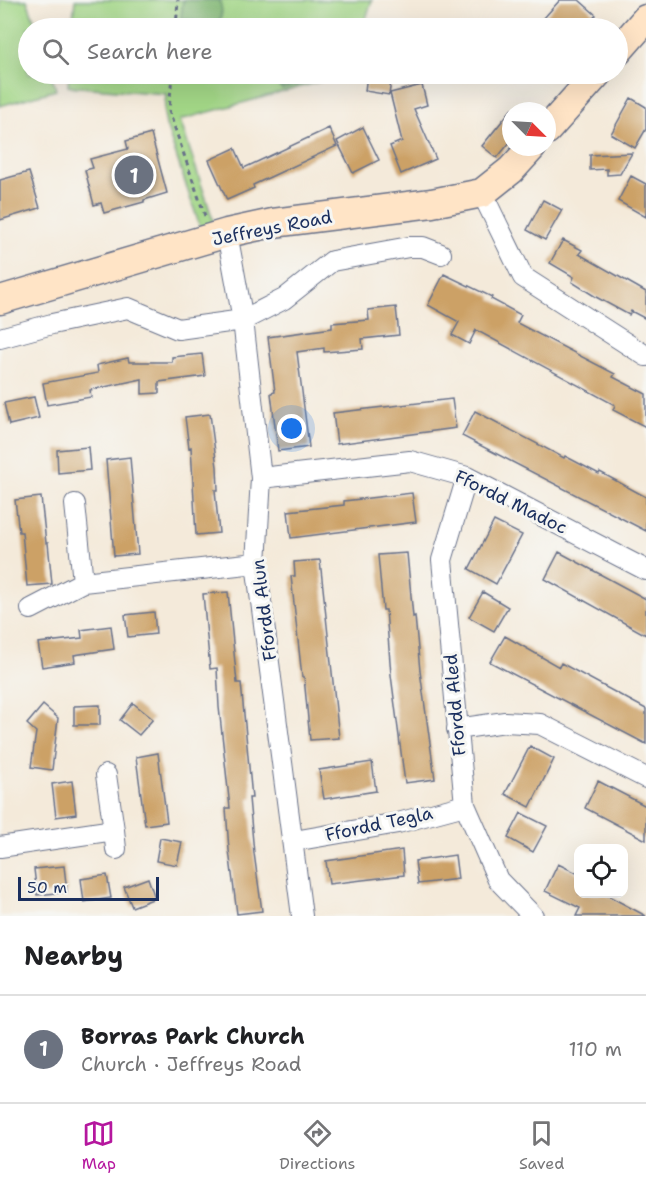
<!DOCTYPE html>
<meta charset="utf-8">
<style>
body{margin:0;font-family:"Shantell Sans",sans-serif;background:#f2f2f2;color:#202124}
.controls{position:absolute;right:18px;bottom:18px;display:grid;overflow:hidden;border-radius:12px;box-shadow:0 6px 24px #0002}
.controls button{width:54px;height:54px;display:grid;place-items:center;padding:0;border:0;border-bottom:2px solid #e0e0e0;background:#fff;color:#202124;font:30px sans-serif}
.compass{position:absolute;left:502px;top:102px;width:54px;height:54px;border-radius:50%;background:#fff;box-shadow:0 6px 24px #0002;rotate:114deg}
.scale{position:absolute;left:18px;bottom:15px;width:141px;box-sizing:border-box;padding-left:6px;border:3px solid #1b2f5e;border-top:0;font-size:16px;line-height:21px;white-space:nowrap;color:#1b2f5e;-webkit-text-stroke:4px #f6f6f2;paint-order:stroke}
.you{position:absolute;left:292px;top:429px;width:21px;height:21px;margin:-15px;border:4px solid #fff;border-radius:50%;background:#1a73e8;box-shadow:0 0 0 9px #1a73e833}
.badge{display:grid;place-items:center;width:39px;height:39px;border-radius:50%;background:#b5179e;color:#fff;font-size:20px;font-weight:700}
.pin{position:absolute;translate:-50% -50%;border:3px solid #fff;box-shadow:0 2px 6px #0006}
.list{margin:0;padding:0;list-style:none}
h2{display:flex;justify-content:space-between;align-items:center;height:78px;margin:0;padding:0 24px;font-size:26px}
h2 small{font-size:20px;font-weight:400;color:#757577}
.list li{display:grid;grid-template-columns:39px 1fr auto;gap:18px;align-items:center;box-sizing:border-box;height:108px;padding:0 24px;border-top:2px solid #e0e0e0}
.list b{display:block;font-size:22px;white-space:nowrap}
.list p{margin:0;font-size:20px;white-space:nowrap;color:#757577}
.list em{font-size:20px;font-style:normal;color:#757577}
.icon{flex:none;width:33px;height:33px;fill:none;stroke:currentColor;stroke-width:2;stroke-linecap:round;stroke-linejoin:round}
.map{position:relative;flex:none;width:646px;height:916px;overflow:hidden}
.search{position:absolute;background:#fff;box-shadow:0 6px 24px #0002;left:18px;right:18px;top:18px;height:66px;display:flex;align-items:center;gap:15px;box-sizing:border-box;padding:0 21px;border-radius:33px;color:#757577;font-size:22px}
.sheet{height:186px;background:#fff}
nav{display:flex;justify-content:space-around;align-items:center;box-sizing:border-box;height:84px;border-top:2px solid #e0e0e0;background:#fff;font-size:16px;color:#757577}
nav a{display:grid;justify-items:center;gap:3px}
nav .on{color:#b5179e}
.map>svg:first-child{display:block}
.green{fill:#a2d686;stroke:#5e8272;stroke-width:1.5}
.forest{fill:#81b773;stroke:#4e7368;stroke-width:1.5}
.building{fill:#cca166}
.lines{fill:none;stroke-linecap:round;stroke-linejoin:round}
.street-casing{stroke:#677089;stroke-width:22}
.secondary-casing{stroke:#677089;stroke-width:31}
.path{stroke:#677089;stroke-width:3;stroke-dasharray:4.5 4.5;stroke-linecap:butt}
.street{stroke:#fff;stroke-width:20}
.secondary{stroke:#ffe4c6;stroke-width:28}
.labels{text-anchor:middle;stroke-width:6;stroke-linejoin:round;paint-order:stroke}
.street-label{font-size:18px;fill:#1b2f5e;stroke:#f6f6f2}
</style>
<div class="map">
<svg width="646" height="916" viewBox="0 0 646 916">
<rect width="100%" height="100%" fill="#f6f6f2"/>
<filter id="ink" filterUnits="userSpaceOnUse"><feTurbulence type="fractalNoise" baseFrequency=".0167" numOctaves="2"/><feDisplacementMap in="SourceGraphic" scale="12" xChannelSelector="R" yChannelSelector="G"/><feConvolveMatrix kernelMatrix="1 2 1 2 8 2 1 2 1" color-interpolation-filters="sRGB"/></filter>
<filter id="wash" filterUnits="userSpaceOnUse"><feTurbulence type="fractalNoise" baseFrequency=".008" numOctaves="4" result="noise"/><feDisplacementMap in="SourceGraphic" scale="24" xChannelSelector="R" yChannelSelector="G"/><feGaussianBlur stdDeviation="1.35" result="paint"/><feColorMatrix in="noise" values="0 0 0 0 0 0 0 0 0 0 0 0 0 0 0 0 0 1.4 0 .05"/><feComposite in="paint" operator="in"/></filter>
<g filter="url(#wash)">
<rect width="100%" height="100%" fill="#f4eada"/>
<path class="green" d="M 0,0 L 27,0 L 37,28 L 28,28 L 28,74 L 51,74 L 56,90 L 0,106 Z
M 75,0 L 372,0 L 363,28 L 72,28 Z
M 69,74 L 336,74 L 333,78 L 180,120 L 214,223 L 200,227 L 166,125 L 164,113 L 166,94 L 68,86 Z"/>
<path class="forest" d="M 183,0 L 219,0 C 223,8 223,15 218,23 L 207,25 L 181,18 Z
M 269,74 L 334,74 L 332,76 L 282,89 L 271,80 Z"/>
<g id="blocks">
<path class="building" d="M 560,0 L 579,0 L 596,15 L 585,28 L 535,28 Z
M 367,74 L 392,74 L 389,95 L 365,91 Z
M 422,85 L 427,105 L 414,109 L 436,159 L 401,174 L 390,146 L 402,141 L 390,93 Z
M 631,98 L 646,107 L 646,129 L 635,148 L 611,134 Z
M 511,110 L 511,141 L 497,158 L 482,146 Z
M 363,127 L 379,160 L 353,173 L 337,141 Z
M 329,128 L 337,146 L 253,185 L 254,188 L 227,200 L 209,160 L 235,148 L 244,168 Z
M 151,134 L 167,193 L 144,200 L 144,202 L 104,213 L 101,203 L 94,205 L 85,170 L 93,168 L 90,159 L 128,149 L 126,141 Z
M 632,153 L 620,174 L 607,175 L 607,169 L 590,170 L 590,155 Z
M 29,172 L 40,208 L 0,220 L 0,180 Z
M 631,176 L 646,184 L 646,217 L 618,201 Z
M 543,200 L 562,210 L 545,240 L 527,230 Z
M 563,240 L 582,250 L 579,254 L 646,292 L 646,319 L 631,311 L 629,315 L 596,297 L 572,282 L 574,277 L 550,263 Z
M 444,274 L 492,297 L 491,299 L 521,315 L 517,323 L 615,374 L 613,377 L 646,394 L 646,427 L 613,410 L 615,405 L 476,330 L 469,344 L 452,335 L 459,322 L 428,305 Z
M 396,307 L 399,335 L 362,339 L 363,349 L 324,352 L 324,348 L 297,352 L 309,447 L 278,451 L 271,393 L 275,392 L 268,337 L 332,328 L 332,323 L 369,320 L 368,310 Z
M 202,354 L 205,376 L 159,382 L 159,393 L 142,394 L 142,379 L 90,390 L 91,397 L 47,405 L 43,383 L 98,373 L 97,365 L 128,358 L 129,362 L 172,362 L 172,357 Z
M 34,397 L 39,418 L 9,425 L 4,403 Z
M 452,399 L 456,428 L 337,444 L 333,413 Z
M 475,411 L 564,458 L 565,456 L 599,474 L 600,472 L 646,497 L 646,531 L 462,436 Z
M 210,414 L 217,467 L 218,490 L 215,490 L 219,533 L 196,535 L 191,447 L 189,448 L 185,417 Z
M 88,447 L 90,470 L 58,473 L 57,450 Z
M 130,457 L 138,554 L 114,556 L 106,460 Z
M 412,493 L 416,522 L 291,538 L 288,511 L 344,505 L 344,501 Z
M 41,497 L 46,543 L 48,543 L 52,584 L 27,586 L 22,532 L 19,532 L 15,500 Z
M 494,521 L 522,535 L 496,584 L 469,569 Z
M 559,552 L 646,599 L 646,635 L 545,579 Z
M 407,553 L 413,617 L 415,616 L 420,671 L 435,779 L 405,783 L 391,675 L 386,610 L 383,610 L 378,555 Z
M 320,560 L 339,738 L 310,740 L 304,677 L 302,677 L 291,576 L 295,576 L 294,562 Z
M 228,592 L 237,683 L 241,683 L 252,798 L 249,798 L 254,853 L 262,911 L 237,914 L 229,850 L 226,808 L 230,808 L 219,707 L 217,668 L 210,669 L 203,594 Z
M 483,592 L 508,607 L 494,631 L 469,617 Z
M 154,612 L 156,634 L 128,637 L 125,615 Z
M 111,626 L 114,649 L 74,655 L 75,662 L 42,667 L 38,643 L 82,638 L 81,630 Z
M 505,636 L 559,667 L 561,663 L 646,709 L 646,744 L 490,662 Z
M 133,703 L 153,719 L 139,735 L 120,720 Z
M 43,705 L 58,718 L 52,770 L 31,767 L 36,732 L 27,724 Z
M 100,705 L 100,725 L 74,725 L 74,706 Z
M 530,746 L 554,759 L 530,807 L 505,794 Z
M 158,753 L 167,822 L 145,825 L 136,757 Z
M 372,762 L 376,791 L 324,799 L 319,770 Z
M 72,781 L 76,814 L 56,817 L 52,784 Z
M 598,781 L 646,806 L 646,840 L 585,808 Z
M 521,813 L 547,826 L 533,852 L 508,838 Z
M 160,838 L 182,842 L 177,865 L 156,861 Z
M 402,850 L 404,875 L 329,884 L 326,861 Z
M 455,855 L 458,879 L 418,884 L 415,861 Z
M 558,864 L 579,874 L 579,894 L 605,894 L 646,916 L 576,916 L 580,908 L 545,891 Z
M 64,866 L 67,892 L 37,895 L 34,869 Z
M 107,875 L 111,898 L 84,902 L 81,879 Z
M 148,878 L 155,898 L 132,907 L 124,887 Z"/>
</g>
</g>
<g filter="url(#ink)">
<use href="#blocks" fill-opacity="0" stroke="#677089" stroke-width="1.5"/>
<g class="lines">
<defs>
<path id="street" d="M 482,193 L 523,277 L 646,356
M 227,233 L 243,320 L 261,478 L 256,563 L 302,916
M 0,338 L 52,324 L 128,308 L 178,329 L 243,320 L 284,299 L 332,261 L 409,247 L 423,247 L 441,254
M 467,477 L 442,560 L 465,805 L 498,880 L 533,916
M 261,478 L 410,461 L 467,477 L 646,570
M 75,504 L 83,582
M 31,609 L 83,582 L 256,563
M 457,729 L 505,722 L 540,724 L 646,778
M 114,830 L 116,849
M 294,841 L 398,823 L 465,805
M 0,847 L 114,830 L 106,775"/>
<path id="secondary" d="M 618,51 L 646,19
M 547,130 L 597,74
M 0,300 L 227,233 L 273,223 L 432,203 L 482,193 L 511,170 L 532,147"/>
</defs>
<use href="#street" class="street-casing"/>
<use href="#secondary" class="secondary-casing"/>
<path class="path" d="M 176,28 L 178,0
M 172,74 L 169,111 L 205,216"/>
<use href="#street" class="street"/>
<use href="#secondary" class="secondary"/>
</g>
</g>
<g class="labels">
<g class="street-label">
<text transform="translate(272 228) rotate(-11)" y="6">Jeffreys Road</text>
<text transform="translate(511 502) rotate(26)" y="6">Ffordd Madoc</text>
<text transform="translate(264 610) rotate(-97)" y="6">Ffordd Alun</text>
<text transform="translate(455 705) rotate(-95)" y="6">Ffordd Aled</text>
<text transform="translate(379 824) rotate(-12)" y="6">Ffordd Tegla</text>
</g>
</g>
</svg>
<div class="controls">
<button><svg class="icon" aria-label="locate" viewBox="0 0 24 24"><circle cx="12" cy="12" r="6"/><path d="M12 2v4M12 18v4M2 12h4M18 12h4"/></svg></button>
</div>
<svg class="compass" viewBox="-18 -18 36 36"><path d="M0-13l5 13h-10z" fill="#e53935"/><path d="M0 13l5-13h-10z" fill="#757577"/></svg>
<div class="scale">50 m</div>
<div class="you"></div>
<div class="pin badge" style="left:134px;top:175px;background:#6b7280">1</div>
<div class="search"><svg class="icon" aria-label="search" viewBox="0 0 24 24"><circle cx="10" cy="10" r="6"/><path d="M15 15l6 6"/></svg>Search here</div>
</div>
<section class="sheet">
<h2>Nearby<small></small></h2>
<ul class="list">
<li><span class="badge" style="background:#6b7280">1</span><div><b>Borras Park Church</b><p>Church · Jeffreys Road</p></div><em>110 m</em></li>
</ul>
</section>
<nav>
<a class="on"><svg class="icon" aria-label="map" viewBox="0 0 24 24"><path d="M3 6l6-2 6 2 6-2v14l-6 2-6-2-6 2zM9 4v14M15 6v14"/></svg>Map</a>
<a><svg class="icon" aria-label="directions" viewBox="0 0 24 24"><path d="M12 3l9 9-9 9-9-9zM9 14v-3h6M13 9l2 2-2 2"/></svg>Directions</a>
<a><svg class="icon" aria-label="saved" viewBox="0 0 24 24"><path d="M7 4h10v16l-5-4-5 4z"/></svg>Saved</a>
</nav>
